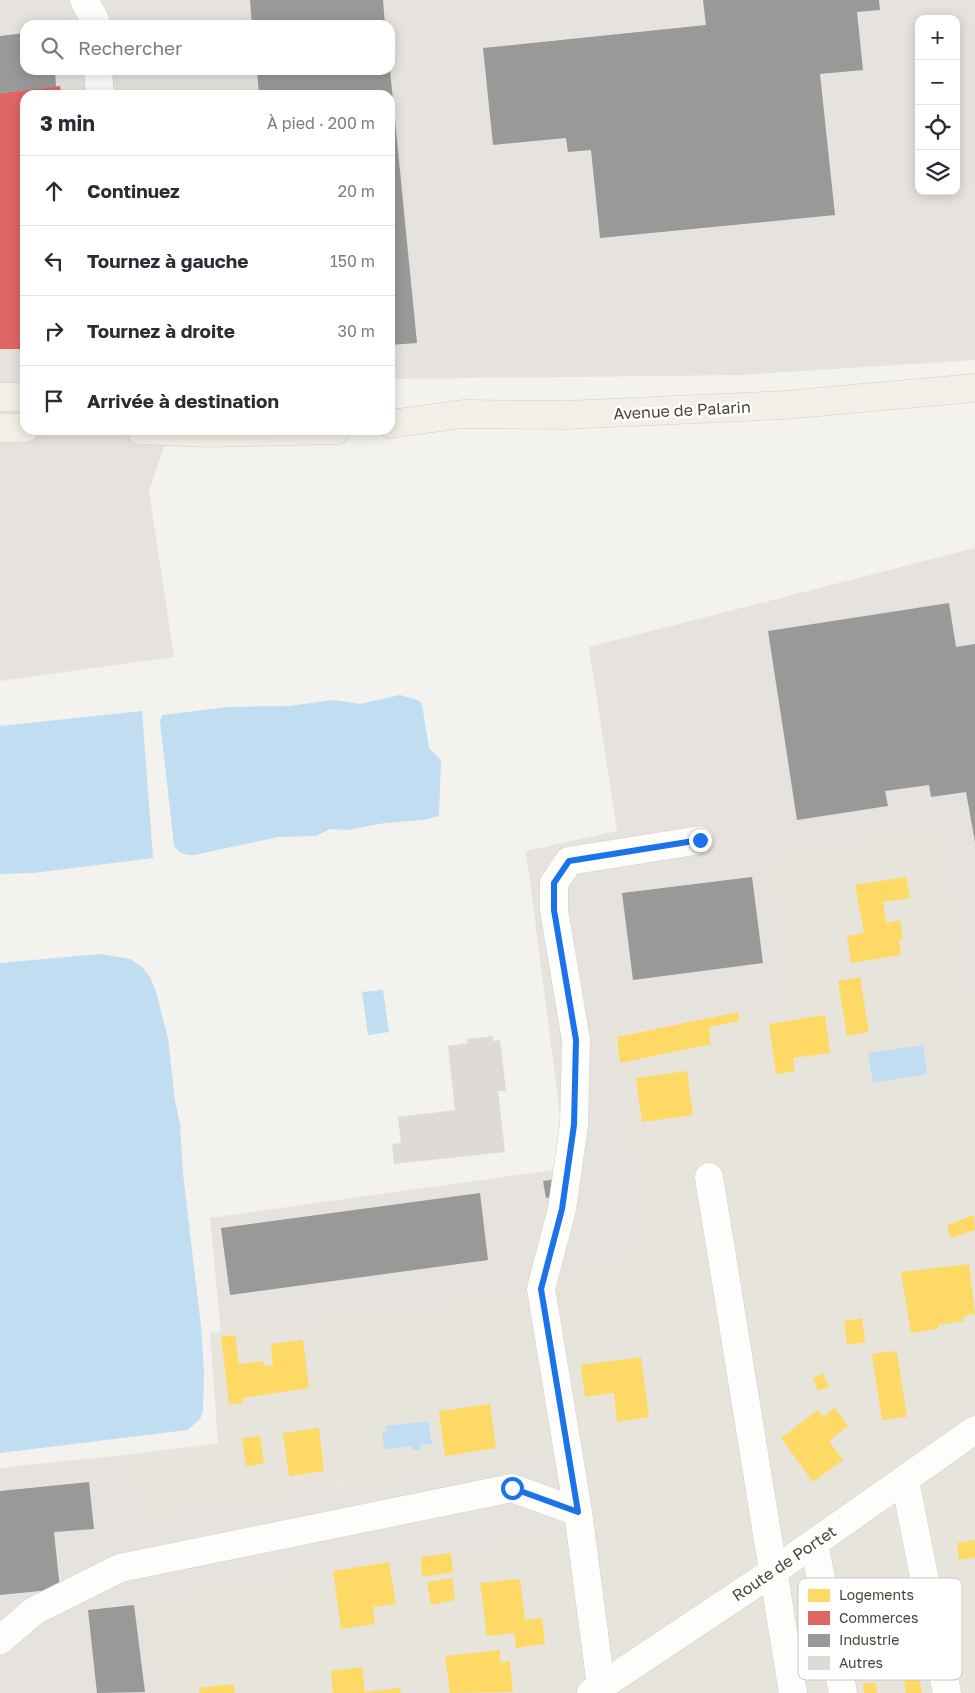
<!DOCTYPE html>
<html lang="fr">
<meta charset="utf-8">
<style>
body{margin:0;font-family:"Golos Text",sans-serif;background:#f2f2f3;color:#2b2b33}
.controls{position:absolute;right:15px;top:15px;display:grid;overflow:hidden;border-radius:10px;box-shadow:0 2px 12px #0003}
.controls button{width:45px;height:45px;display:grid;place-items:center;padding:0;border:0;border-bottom:1px solid #e1e1e2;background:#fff;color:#2b2b33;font:25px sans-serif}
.stop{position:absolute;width:15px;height:15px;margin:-11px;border:4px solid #1a73e8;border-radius:50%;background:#fff}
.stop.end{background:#1a73e8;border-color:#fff;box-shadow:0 1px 5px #0008}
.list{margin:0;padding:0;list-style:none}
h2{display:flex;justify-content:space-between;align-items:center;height:65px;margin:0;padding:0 20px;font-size:21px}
h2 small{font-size:16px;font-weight:400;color:#7c7c81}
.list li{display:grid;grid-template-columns:32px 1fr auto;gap:15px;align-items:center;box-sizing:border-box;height:70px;padding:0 20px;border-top:1px solid #e1e1e2}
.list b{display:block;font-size:19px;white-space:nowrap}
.list em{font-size:16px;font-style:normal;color:#7c7c81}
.icon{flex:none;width:28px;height:28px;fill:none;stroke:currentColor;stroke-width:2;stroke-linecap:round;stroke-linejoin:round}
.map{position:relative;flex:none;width:975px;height:1693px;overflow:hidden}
.search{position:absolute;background:#fff;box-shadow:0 2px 12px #0003;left:20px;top:20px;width:375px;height:55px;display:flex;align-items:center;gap:12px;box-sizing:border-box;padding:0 18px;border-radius:15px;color:#7c7c81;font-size:19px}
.panel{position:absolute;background:#fff;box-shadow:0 2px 12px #0003;left:20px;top:90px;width:375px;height:345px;border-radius:15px}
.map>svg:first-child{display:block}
.residential{fill:#e7e4dc}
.industrial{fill:#e6e2de;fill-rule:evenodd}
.water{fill:#c0ddf1}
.homes{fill:#ffd966}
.shops{fill:#e06666}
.industry{fill:#999}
.building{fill:#dedbd6}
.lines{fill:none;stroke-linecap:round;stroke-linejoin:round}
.minor-casing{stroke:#d2d0cb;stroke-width:29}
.major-casing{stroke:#d6cebb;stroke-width:29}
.minor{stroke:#fdfdfc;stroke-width:28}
.major{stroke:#f2efe6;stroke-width:28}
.route{stroke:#1a73e8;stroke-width:6}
.labels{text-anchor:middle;stroke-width:5;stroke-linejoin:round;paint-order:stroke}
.street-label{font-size:16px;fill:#4b4439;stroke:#fff}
.key{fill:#fff;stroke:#c9c7c4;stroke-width:1}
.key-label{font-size:14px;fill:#4b4439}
</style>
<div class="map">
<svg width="975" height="1693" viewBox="0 0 975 1693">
<rect width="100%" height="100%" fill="#f4f2ee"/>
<path class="residential" d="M 940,826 L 975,1043 L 975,1693 L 156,1693 L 146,1599 L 573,1533 L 559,1457 L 138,1516 L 133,1454 L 218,1443 L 210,1333 L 539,1292 L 581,1263 L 646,1254 L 615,1036 L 790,1000 L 771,857 Z"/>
<path class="industrial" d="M 0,0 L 975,0 L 975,360 L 739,375 L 390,379 L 390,95 L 25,95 L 25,430 L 170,430 L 149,491 L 174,657 L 0,681 ZM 919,19 L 956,19 L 956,191 L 919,191 ZM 25,25 L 390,25 L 390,70 L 25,70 Z
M 975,548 L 975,1043 L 940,826 L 771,857 L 790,1000 L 615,1036 L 646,1254 L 581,1263 L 539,1292 L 221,1333 L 210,1218 L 567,1168 L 526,851 L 617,831 L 589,647 Z
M 133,1454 L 138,1516 L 559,1457 L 574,1533 L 147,1599 L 156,1693 L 0,1693 L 0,1468 Z"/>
<path class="water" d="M 400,695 L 418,700 L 422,704 L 429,748 L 441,760 L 439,816 L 423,820 L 385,823 L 347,830 L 330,829 L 316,836 L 278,837 L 194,855 C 185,855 178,853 174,845 L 160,721 L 162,715 L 229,707 L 289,706 L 334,700 L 360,704 Z
M 142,711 L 153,858 L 33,873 L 0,874 L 0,726 Z
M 100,954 L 130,959 L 141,966 L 150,977 L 156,992 L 168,1038 L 175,1101 L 180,1124 L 183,1174 L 201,1326 L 204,1372 L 203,1411 L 200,1419 L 187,1430 L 0,1453 L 0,963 Z
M 383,990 L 389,1032 L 368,1035 L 362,992 Z
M 923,1045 L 927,1074 L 873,1083 L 868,1053 Z
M 428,1421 L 432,1444 L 420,1445 L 420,1450 L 413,1450 L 412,1446 L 384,1449 L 382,1432 L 386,1432 L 386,1426 Z"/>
<path class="homes" d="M 906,877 L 910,898 L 883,902 L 886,923 L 900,920 L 903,939 L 899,940 L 901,955 L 851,963 L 847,936 L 864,933 L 855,885 Z
M 860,977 L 869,1032 L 847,1036 L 838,981 Z
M 738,1012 L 739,1021 L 709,1027 L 711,1044 L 620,1063 L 617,1037 Z
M 825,1015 L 830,1053 L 793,1058 L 795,1071 L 776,1074 L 769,1024 Z
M 687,1071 L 693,1115 L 642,1122 L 636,1078 Z
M 974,1215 L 975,1230 L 951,1238 L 947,1225 Z
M 969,1264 L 975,1314 L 963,1316 L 964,1321 L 938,1325 L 938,1329 L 911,1333 L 901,1272 Z
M 862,1318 L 865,1342 L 847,1345 L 844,1321 Z
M 235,1335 L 239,1364 L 263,1361 L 264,1366 L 273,1365 L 271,1344 L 303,1340 L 309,1388 L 243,1398 L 243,1403 L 229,1404 L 221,1336 Z
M 893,1351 L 894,1353 L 897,1353 L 907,1417 L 882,1420 L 872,1354 Z
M 641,1357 L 649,1417 L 617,1422 L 614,1393 L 585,1397 L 581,1365 Z
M 823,1373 L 829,1387 L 818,1391 L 813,1378 Z
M 490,1404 L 496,1448 L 445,1456 L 439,1411 Z
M 835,1408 L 848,1426 L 829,1441 L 843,1460 L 813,1482 L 781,1438 L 818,1410 L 823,1417 Z
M 319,1428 L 324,1471 L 289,1476 L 283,1433 Z
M 260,1436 L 264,1464 L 246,1466 L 242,1438 Z
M 975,1540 L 975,1557 L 959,1560 L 957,1543 Z
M 451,1553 L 453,1572 L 422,1577 L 421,1557 Z
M 389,1562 L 396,1604 L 373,1607 L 375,1624 L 341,1629 L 333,1571 Z
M 452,1578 L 455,1600 L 431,1605 L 427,1582 Z
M 520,1579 L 525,1620 L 542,1618 L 545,1644 L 516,1648 L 514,1633 L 487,1636 L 480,1583 Z
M 822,1607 L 832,1676 L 816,1678 L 814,1666 L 799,1668 L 792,1629 L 809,1627 L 806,1609 Z
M 500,1650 L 501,1663 L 510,1661 L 513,1692 L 450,1693 L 445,1656 Z
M 917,1666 L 922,1693 L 906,1693 L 902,1669 Z
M 362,1667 L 365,1693 L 333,1693 L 331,1671 Z
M 875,1682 L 877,1693 L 864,1693 L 863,1684 Z
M 233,1684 L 235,1693 L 200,1693 L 199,1688 Z
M 400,1688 L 401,1693 L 365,1693 L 365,1692 Z"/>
<path class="shops" d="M 60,86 L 61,95 L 25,95 L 25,349 L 0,349 L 0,93 Z"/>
<path class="industry" d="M 250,0 L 383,0 L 385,25 L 252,25 Z
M 703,0 L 879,0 L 880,10 L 857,12 L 863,70 L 820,74 L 835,215 L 600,238 L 591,150 L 568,152 L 566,138 L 493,145 L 483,48 L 706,25 Z
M 25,33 L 25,70 L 55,70 L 56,87 L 0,93 L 0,36 Z
M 257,70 L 390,70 L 417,343 L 390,345 L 390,95 L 259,95 Z
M 949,603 L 956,647 L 975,644 L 975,842 L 966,792 L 931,797 L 929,785 L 885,791 L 888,806 L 797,820 L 768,631 Z
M 752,877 L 763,963 L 633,980 L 622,893 Z
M 557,1179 L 560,1196 L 546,1198 L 543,1181 Z
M 480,1193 L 488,1260 L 230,1295 L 221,1228 Z
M 89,1482 L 94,1529 L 54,1532 L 60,1589 L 0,1595 L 0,1491 Z
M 134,1605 L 145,1692 L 97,1693 L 88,1610 Z"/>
<path class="building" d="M 493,1036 L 493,1041 L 500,1040 L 506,1091 L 498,1091 L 505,1152 L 394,1164 L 392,1144 L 401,1143 L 398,1117 L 455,1110 L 448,1046 L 468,1043 L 467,1039 Z"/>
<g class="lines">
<defs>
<path id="minor" d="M 84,0 L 95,20 L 95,25
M 98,70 L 100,95
M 709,1177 L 793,1693
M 905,1480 L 947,1693
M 578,1512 L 541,1289 L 562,1209 L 574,1125 L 576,1040 L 554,910 L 554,883 L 569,861 L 700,840
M 814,1543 L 843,1693
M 0,1640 L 34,1611 L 120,1568 L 512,1488 L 578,1512 L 601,1686
M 591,1693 L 774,1571 L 975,1430"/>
<path id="major" d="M 0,397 L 25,397
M 390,424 L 463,414 L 565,415 L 784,405 L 975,388
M 0,428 L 25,428
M 141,430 L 207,433 L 336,430"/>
</defs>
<use href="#minor" class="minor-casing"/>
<use href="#major" class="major-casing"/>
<use href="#minor" class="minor"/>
<use href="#major" class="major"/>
</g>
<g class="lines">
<path class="route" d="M 512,1488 L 578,1512 L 541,1289 L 562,1209 L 574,1125 L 576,1040 L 554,910 L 554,883 L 569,861 L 700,840"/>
</g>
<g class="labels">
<g class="street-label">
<text transform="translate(682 410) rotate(-3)" y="6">Avenue de Palarin</text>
<text transform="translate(784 1563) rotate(-34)" y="6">Route de Portet</text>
</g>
</g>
<rect x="798" y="1578" width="164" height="102" rx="8" class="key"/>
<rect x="808" y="1589" width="22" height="13" fill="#ffd966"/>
<rect x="808" y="1611" width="22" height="14" fill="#e06666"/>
<rect x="808" y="1634" width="22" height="13" fill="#999"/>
<rect x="808" y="1656" width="22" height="14" fill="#dedbd6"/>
<g class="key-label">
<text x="839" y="1600">Logements</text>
<text x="839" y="1623">Commerces</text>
<text x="839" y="1645">Industrie</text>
<text x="839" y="1668">Autres</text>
</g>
</svg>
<div class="controls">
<button>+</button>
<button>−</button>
<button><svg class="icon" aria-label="locate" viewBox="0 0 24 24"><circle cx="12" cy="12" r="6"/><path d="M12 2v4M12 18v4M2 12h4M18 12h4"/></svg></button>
<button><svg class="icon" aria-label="layers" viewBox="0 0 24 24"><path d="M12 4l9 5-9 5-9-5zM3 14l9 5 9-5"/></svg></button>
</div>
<div class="stop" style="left:512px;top:1488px"></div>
<div class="stop end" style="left:700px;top:840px"></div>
<div class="search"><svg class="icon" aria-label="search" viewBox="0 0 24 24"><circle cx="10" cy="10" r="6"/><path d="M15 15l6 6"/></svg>Rechercher</div>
<section class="panel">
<h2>3 min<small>À pied · 200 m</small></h2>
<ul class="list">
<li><svg class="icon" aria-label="ahead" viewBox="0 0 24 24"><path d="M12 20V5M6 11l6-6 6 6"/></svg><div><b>Continuez</b></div><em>20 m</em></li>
<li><svg class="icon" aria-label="left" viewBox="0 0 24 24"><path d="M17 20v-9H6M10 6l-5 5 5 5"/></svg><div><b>Tournez à gauche</b></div><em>150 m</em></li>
<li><svg class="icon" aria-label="right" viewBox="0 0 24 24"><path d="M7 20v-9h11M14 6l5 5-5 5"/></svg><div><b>Tournez à droite</b></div><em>30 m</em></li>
<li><svg class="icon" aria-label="arrive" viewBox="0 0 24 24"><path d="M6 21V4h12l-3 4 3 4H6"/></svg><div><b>Arrivée à destination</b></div></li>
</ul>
</section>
</div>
